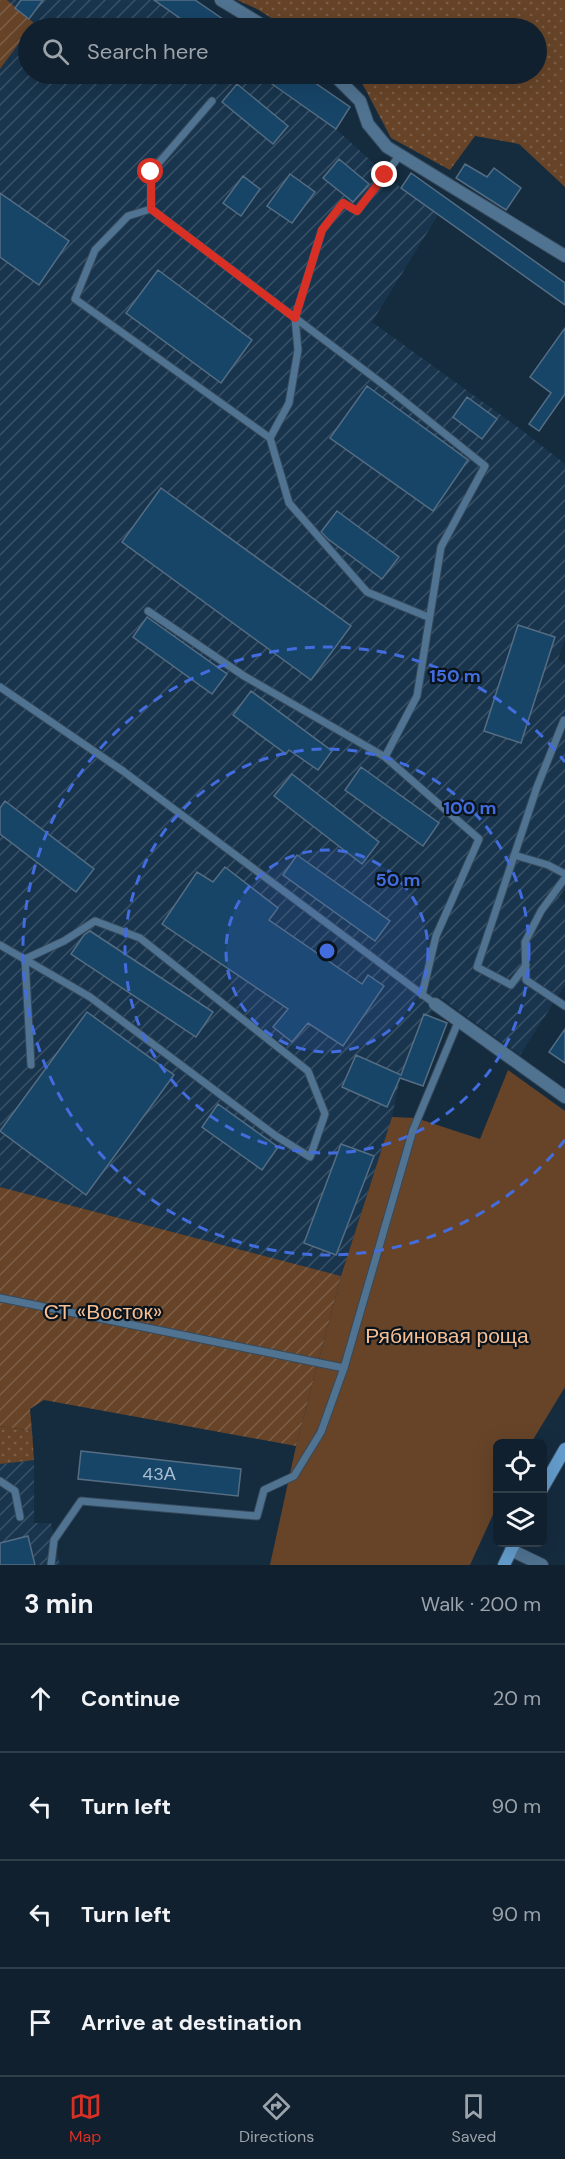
<!DOCTYPE html>
<meta charset="utf-8">
<style>
body{margin:0;font-family:"DM Sans",sans-serif;background:#192836;color:#f1f3f6}
.controls{position:absolute;right:18px;bottom:18px;display:grid;overflow:hidden;border-radius:9px;box-shadow:0 6px 24px #0002}
.controls button{width:54px;height:54px;display:grid;place-items:center;padding:0;border:0;border-bottom:2px solid #303e4a;background:#10202e;color:#f1f3f6;font:30px sans-serif}
.stop{position:absolute;width:18px;height:18px;margin:-14px;border:4px solid #d93025;border-radius:50%;background:#fff}
.stop.end{background:#d93025;border-color:#fff;box-shadow:0 2px 6px #0008}
.list{margin:0;padding:0;list-style:none}
h2{display:flex;justify-content:space-between;align-items:center;height:78px;margin:0;padding:0 24px;font-size:26px}
h2 small{font-size:20px;font-weight:400;color:#9ca3aa}
.list li{display:grid;grid-template-columns:39px 1fr auto;gap:18px;align-items:center;box-sizing:border-box;height:108px;padding:0 24px;border-top:2px solid #303e4a}
.list b{display:block;font-size:22px;white-space:nowrap}
.list em{font-size:20px;font-style:normal;color:#9ca3aa}
.icon{flex:none;width:33px;height:33px;fill:none;stroke:currentColor;stroke-width:2;stroke-linecap:round;stroke-linejoin:round}
.map{position:relative;flex:none;width:565px;height:1565px;overflow:hidden}
.search{position:absolute;background:#10202e;box-shadow:0 6px 24px #0002;left:18px;right:18px;top:18px;height:66px;display:flex;align-items:center;gap:15px;box-sizing:border-box;padding:0 21px;border-radius:33px;color:#9ca3aa;font-size:22px}
.sheet{height:510px;background:#10202e}
nav{display:flex;justify-content:space-around;align-items:center;box-sizing:border-box;height:84px;border-top:2px solid #303e4a;background:#10202e;font-size:16px;color:#9ca3aa}
nav a{display:grid;justify-items:center;gap:3px}
nav .on{color:#d93025}
.map>svg:first-child{display:block}
.industrial{fill:url(#industrial-furrows)}
.grass{fill:url(#grass-dots)}
.park{fill:#674428}
.garden{fill:url(#garden-furrows)}
.building{fill:#174568;stroke:#556d83;stroke-width:1.5}
.lines{fill:none;stroke-linecap:round;stroke-linejoin:round}
.lane-casing{stroke:#35495b;stroke-width:9}
.street-casing{stroke:#35495b;stroke-width:14}
.secondary-casing{stroke:#35495b;stroke-width:14}
.lane{stroke:#507391;stroke-width:7}
.street{stroke:#507391;stroke-width:12}
.secondary{stroke:#649dcd;stroke-width:12}
.route{stroke:#d93025;stroke-width:8}
.ring{fill:none;stroke:#436dde;stroke-width:3;stroke-dasharray:10 8}
.labels{text-anchor:middle;stroke-width:4.5;stroke-linejoin:round;paint-order:stroke}
.number-label{font-size:18px;fill:#aabfd2}
.park-label{font-size:21px;fill:#f6be93;stroke:#09131b}
.centre{fill:#436dde;stroke:#09131b;stroke-width:3}
.ring-label{font-size:18px;text-anchor:middle;font-weight:bold;fill:#436dde;stroke:#09131b;stroke-width:4.5;stroke-linejoin:round;paint-order:stroke}
</style>
<div class="map">
<svg width="565" height="1565" viewBox="0 0 565 1565">
<defs>
<pattern id="industrial-furrows" width="10" height="10" patternUnits="userSpaceOnUse" patternTransform="scale(1.5)"><rect width="10" height="10" fill="#18354d"/><path d="M-1 1l2-2M0 10L10 0M9 11l2-2" fill="none" stroke="#395267"/></pattern>
<pattern id="grass-dots" width="8" height="8" patternUnits="userSpaceOnUse" patternTransform="scale(1.5)"><rect width="8" height="8" fill="#674428"/><path d="M2 2h.1M6 6h.1" fill="none" stroke="#7c5f48" stroke-width="1.8" stroke-linecap="round"/></pattern>
<pattern id="garden-furrows" width="10" height="10" patternUnits="userSpaceOnUse" patternTransform="scale(1.5)"><rect width="10" height="10" fill="#674428"/><path d="M-1 1l2-2M0 10L10 0M9 11l2-2" fill="none" stroke="#7c5f48"/></pattern>
</defs>
<rect width="100%" height="100%" fill="#152b3e"/>
<path class="industrial" d="M 7,0 L 154,0 L 194,28 L 29,28 L 33,22 Z
M 28,30 L 28,74 L 258,74 L 336,129 L 401,188 L 438,215 L 372,322 L 519,428 L 565,464 L 565,639 L 558,659 L 565,664 L 565,889 L 559,897 L 565,902 L 565,985 L 520,1055 L 438,996 L 430,1016 L 424,1014 L 400,1078 L 392,1117 L 341,1276 L 0,1187 L 0,69 Z
M 34,1460 L 34,1523 L 51,1523 L 60,1565 L 0,1565 L 0,1464 Z"/>
<path class="grass" d="M 237,0 L 565,0 L 565,187 L 519,144 L 475,136 L 450,170 L 391,138 L 361,81 L 351,74 L 536,74 L 536,28 L 287,28 L 257,9 Z
M 0,1426 L 32,1431 L 34,1460 L 0,1464 Z"/>
<path class="park" d="M 508,1070 L 565,1111 L 565,1387 L 531,1443 L 498,1444 L 497,1506 L 470,1565 L 270,1565 L 296,1446 L 341,1276 L 392,1117 L 416,1118 L 480,1139 Z"/>
<path class="garden" d="M 0,0 L 7,0 L 34,23 L 0,69 Z
M 0,1187 L 341,1276 L 296,1446 L 44,1400 L 30,1409 L 32,1431 L 0,1426 Z"/>
<path class="building" d="M 21,0 L 43,0 L 29,19 L 15,8 Z
M 154,0 L 195,0 L 236,28 L 194,28 Z
M 258,74 L 302,74 L 350,107 L 336,129 Z
M 237,84 L 288,126 L 273,144 L 222,102 Z
M 339,159 L 369,184 L 353,202 L 323,178 Z
M 465,164 L 487,177 L 494,168 L 521,188 L 506,210 L 456,178 Z
M 411,173 L 565,283 L 565,305 L 401,188 Z
M 290,174 L 315,192 L 292,223 L 267,206 Z
M 243,176 L 260,189 L 241,216 L 223,203 Z
M 0,193 L 69,241 L 39,285 L 0,257 Z
M 158,270 L 252,340 L 221,383 L 126,313 Z
M 565,328 L 565,394 L 539,431 L 529,424 L 551,393 L 530,377 Z
M 367,386 L 468,460 L 433,511 L 330,438 Z
M 467,397 L 497,419 L 482,439 L 453,417 Z
M 161,488 L 351,626 L 311,680 L 122,542 Z
M 337,511 L 399,557 L 382,579 L 328,539 L 321,532 Z
M 147,617 L 227,674 L 212,694 L 133,637 Z
M 518,625 L 555,637 L 521,743 L 484,731 Z
M 251,691 L 332,751 L 318,770 L 289,750 L 286,754 L 233,715 Z
M 361,767 L 439,823 L 423,846 L 345,790 Z
M 292,774 L 379,842 L 362,864 L 274,796 Z
M 5,801 L 94,869 L 76,892 L 0,834 L 0,808 Z
M 297,855 L 390,921 L 375,941 L 283,875 Z
M 225,867 L 278,908 L 269,920 L 362,984 L 368,975 L 384,986 L 343,1046 L 308,1023 L 292,1042 L 273,1027 L 288,1009 L 162,924 L 197,872 L 213,882 Z
M 90,931 L 213,1012 L 196,1037 L 71,954 L 84,935 Z
M 87,1012 L 174,1075 L 86,1195 L 0,1131 Z
M 424,1014 L 447,1023 L 423,1086 L 400,1078 L 387,1107 L 342,1087 L 356,1055 L 401,1075 Z
M 565,1029 L 565,1063 L 549,1052 Z
M 218,1104 L 278,1147 L 262,1170 L 202,1127 Z
M 341,1144 L 374,1156 L 336,1255 L 304,1243 Z
M 81,1451 L 241,1469 L 238,1496 L 78,1479 Z
M 28,1536 L 35,1565 L 0,1565 L 0,1543 Z"/>
<g class="lines">
<defs>
<path id="lane" d="M 151,209 L 151,172 L 212,101
M 270,438 L 289,403 L 298,350 L 295,318 L 322,230 L 343,203 L 357,211 L 400,155
M 148,611 L 244,676 L 385,757 L 479,839 L 436,936 L 422,995
M 0,687 L 123,771 L 435,1004
M 385,757 L 417,696 L 441,547 L 485,466 L 384,385 L 151,209 L 128,216 L 95,250 L 75,299 L 270,438 L 289,503 L 367,592 L 428,617
M 514,855 L 548,865 L 565,874
M 565,878 L 541,911 L 525,942 L 526,980 L 565,1006
M 0,945 L 90,997 L 276,1136 L 310,1157 L 325,1114 L 308,1071 L 140,938 L 95,921 L 64,941 L 25,959
M 25,959 L 31,1065
M 526,965 L 511,985 L 477,967 L 537,787 L 564,720 L 565,721
M 0,1298 L 344,1368
M 0,1481 L 15,1491 L 20,1517
M 51,1565 L 54,1540 L 81,1501 L 257,1516 L 264,1490 L 294,1476 L 321,1432 L 344,1368 L 413,1130 L 459,1020"/>
<path id="street" d="M 221,0 L 267,28
M 333,74 L 360,101 L 368,124 L 387,147 L 565,256
M 435,1004 L 565,1097
M 511,1550 L 542,1565"/>
<path id="secondary" d="M 542,1489 L 565,1449
M 504,1565 L 515,1542"/>
</defs>
<use href="#lane" class="lane-casing"/>
<use href="#street" class="street-casing"/>
<use href="#secondary" class="secondary-casing"/>
<use href="#lane" class="lane"/>
<use href="#street" class="street"/>
<use href="#secondary" class="secondary"/>
</g>
<g class="lines">
<path class="route" d="M 151,172 L 151,209 L 295,318 L 322,230 L 343,203 L 357,211 L 385,175"/>
</g>
<circle cx="327" cy="951" r="101" fill="#436dde" fill-opacity=".12"/>
<g class="ring">
<circle cx="327" cy="951" r="101"/>
<circle cx="327" cy="951" r="202"/>
<path d="M565 1140A304 304 0 1 1 565 762"/>
</g>
<g class="labels">
<g class="number-label">
<text x="159" y="1480">43А</text>
</g>
<g class="park-label">
<text x="103" y="1319">СТ «Восток»</text>
<text x="447" y="1343">Рябиновая роща</text>
</g>
</g>
<circle cx="327" cy="951" r="9" class="centre"/>
<g class="ring-label">
<text x="455" y="682">150 m</text>
<text x="470" y="814">100 m</text>
<text x="398" y="886">50 m</text>
</g>
</svg>
<div class="controls">
<button><svg class="icon" aria-label="locate" viewBox="0 0 24 24"><circle cx="12" cy="12" r="6"/><path d="M12 2v4M12 18v4M2 12h4M18 12h4"/></svg></button>
<button><svg class="icon" aria-label="layers" viewBox="0 0 24 24"><path d="M12 4l9 5-9 5-9-5zM3 14l9 5 9-5"/></svg></button>
</div>
<div class="stop" style="left:151px;top:172px"></div>
<div class="stop end" style="left:385px;top:175px"></div>
<div class="search"><svg class="icon" aria-label="search" viewBox="0 0 24 24"><circle cx="10" cy="10" r="6"/><path d="M15 15l6 6"/></svg>Search here</div>
</div>
<section class="sheet">
<h2>3 min<small>Walk · 200 m</small></h2>
<ul class="list">
<li><svg class="icon" aria-label="ahead" viewBox="0 0 24 24"><path d="M12 20V5M6 11l6-6 6 6"/></svg><div><b>Continue</b></div><em>20 m</em></li>
<li><svg class="icon" aria-label="left" viewBox="0 0 24 24"><path d="M17 20v-9H6M10 6l-5 5 5 5"/></svg><div><b>Turn left</b></div><em>90 m</em></li>
<li><svg class="icon" aria-label="left" viewBox="0 0 24 24"><path d="M17 20v-9H6M10 6l-5 5 5 5"/></svg><div><b>Turn left</b></div><em>90 m</em></li>
<li><svg class="icon" aria-label="arrive" viewBox="0 0 24 24"><path d="M6 21V4h12l-3 4 3 4H6"/></svg><div><b>Arrive at destination</b></div></li>
</ul>
</section>
<nav>
<a class="on"><svg class="icon" aria-label="map" viewBox="0 0 24 24"><path d="M3 6l6-2 6 2 6-2v14l-6 2-6-2-6 2zM9 4v14M15 6v14"/></svg>Map</a>
<a><svg class="icon" aria-label="directions" viewBox="0 0 24 24"><path d="M12 3l9 9-9 9-9-9zM9 14v-3h6M13 9l2 2-2 2"/></svg>Directions</a>
<a><svg class="icon" aria-label="saved" viewBox="0 0 24 24"><path d="M7 4h10v16l-5-4-5 4z"/></svg>Saved</a>
</nav>
